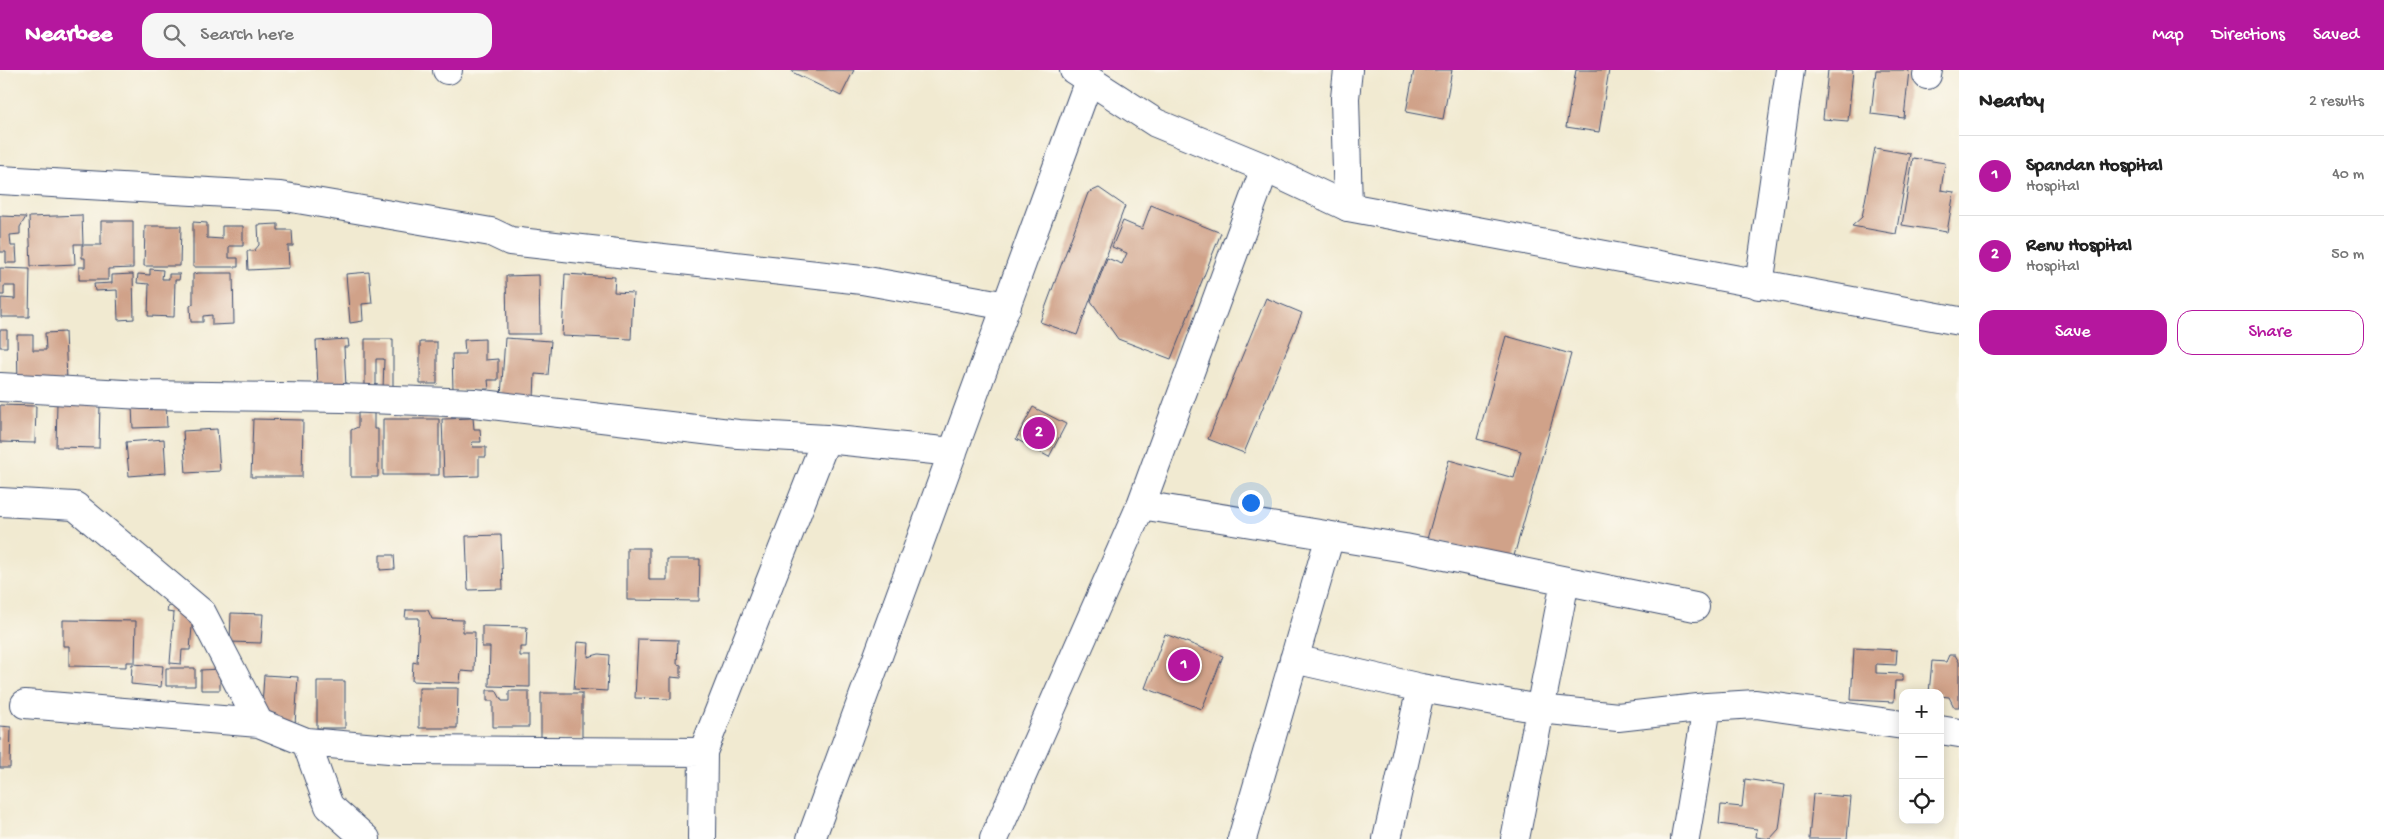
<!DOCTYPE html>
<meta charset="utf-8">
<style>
body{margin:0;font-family:"Gochi Hand",sans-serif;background:#f6f6f6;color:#222}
.controls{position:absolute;right:15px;bottom:15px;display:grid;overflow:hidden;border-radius:10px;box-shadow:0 2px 12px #0003}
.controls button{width:45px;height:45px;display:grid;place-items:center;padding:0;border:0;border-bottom:1px solid #e0e0e0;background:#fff;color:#222;font:25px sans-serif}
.you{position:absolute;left:1250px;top:432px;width:18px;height:18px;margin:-12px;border:4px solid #fff;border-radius:50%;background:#1a73e8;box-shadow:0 0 0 8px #1a73e833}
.badge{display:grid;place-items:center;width:32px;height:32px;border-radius:50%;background:#b5179e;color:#fff;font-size:16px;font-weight:700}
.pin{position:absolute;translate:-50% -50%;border:2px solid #fff;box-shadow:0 1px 5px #0006}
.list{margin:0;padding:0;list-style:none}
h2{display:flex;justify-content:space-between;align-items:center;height:65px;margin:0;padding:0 20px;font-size:21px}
h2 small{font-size:16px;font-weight:400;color:#767676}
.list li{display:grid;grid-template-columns:32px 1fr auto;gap:15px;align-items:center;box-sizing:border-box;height:80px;padding:0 20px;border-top:1px solid #e0e0e0}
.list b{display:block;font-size:19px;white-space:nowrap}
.list p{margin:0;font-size:16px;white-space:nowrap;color:#767676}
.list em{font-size:16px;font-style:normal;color:#767676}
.actions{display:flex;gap:10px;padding:15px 20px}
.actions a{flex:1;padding:11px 0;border:1px solid #b5179e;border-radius:15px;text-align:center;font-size:18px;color:#b5179e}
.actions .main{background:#b5179e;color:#fff}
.icon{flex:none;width:28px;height:28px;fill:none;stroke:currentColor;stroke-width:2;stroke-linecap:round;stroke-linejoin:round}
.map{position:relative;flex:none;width:1959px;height:769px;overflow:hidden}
header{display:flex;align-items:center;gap:30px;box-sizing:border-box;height:70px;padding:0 25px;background:#b5179e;color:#fff}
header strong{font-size:24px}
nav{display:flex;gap:28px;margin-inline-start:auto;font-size:18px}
.search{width:350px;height:45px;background:#f6f6f6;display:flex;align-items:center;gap:12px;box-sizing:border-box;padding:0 18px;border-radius:15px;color:#767676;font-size:19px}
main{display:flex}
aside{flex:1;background:#fff}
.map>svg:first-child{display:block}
.building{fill:#d0a289}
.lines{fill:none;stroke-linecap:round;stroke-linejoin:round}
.minor-casing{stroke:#3b4b6f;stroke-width:30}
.highway-casing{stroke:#3b4b6f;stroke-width:30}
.minor{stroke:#fff;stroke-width:28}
.highway{stroke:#fff;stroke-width:28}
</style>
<header>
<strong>Nearbee</strong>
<div class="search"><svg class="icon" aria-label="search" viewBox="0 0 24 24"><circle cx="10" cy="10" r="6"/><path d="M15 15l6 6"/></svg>Search here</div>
<nav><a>Map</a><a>Directions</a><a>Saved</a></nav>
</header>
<main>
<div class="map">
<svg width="1959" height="769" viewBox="0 0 1959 769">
<rect width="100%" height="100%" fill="#fbf7ec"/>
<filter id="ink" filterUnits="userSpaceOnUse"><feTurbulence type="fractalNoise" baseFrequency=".02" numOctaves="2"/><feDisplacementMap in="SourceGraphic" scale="10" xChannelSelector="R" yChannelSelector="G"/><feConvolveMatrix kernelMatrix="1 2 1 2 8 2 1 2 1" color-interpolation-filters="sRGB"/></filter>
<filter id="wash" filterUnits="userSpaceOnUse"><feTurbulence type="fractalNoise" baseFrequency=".0096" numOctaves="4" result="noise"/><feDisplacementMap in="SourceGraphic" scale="20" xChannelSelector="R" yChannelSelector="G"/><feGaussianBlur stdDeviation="1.12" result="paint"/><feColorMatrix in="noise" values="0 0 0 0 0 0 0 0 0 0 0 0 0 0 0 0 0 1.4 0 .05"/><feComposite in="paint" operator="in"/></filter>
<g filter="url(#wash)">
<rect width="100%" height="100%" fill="#f1ead1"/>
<g id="blocks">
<path class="building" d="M 793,0 L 854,0 L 841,26 L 792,2 Z
M 1414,0 L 1452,0 L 1443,49 L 1406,42 Z
M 1576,0 L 1609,0 L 1599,62 L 1566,57 Z
M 1828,0 L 1853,0 L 1848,51 L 1823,49 Z
M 1876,0 L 1909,0 L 1904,48 L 1871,44 Z
M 1875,78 L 1910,84 L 1896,164 L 1852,156 L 1862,147 Z
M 1913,88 L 1945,93 L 1941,120 L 1954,122 L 1947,162 L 1902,155 Z
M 1099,118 L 1125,136 L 1077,265 L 1040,252 L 1088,123 Z
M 1151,135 L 1221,163 L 1171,289 L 1118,269 L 1091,231 L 1107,188 L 1122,194 L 1127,183 L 1112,177 L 1123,151 L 1142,159 Z
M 82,145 L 83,174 L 74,174 L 75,194 L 31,196 L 29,147 Z
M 0,146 L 26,147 L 20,157 L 20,164 L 10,165 L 11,176 L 16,176 L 17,193 L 6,193 L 6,182 L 0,182 Z
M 101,151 L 133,151 L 133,198 L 108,199 L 108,210 L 79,210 L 79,197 L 85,197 L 85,188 L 82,188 L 82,175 L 101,175 Z
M 193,152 L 207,153 L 207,168 L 222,169 L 222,156 L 243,156 L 243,176 L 229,176 L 229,188 L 238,188 L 238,197 L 193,197 Z
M 278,154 L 278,160 L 292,160 L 293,176 L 288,176 L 289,198 L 248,200 L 247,181 L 254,181 L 259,175 L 258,155 Z
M 145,156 L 181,156 L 180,196 L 144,196 Z
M 0,198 L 30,199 L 29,247 L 1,247 L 1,228 L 15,229 L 15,216 L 4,216 L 4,225 L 0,225 Z
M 150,199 L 163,200 L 162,209 L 169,209 L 169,204 L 180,204 L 179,210 L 175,210 L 174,247 L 148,246 L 149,214 L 137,213 L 138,204 L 150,205 Z
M 369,202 L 372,233 L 362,234 L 363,251 L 350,253 L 346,204 Z
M 198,203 L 233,203 L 234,254 L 212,255 L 212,245 L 203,246 L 203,252 L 191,252 L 190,236 L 193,234 L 193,204 Z
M 133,204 L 134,249 L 118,250 L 117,220 L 95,221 L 94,214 L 112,213 L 112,205 Z
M 565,204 L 615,207 L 614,222 L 633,223 L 631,269 L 562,266 Z
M 539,205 L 540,264 L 507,264 L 506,206 Z
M 1266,228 L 1302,243 L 1244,383 L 1208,369 Z
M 0,260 L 7,260 L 7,277 L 0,277 Z
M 65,262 L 67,311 L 18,313 L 17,265 L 33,265 L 33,280 L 46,280 L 45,263 Z
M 1506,266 L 1571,284 L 1512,493 L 1427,469 L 1449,390 L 1514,408 L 1521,381 L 1477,369 Z
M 505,268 L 551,271 L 548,305 L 535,304 L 534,329 L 501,327 Z
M 348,269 L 349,277 L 344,277 L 346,317 L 318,318 L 316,271 Z
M 365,269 L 393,269 L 393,320 L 383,320 L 384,289 L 376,289 L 376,316 L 365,316 Z
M 485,269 L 485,290 L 498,289 L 498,310 L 488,310 L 489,319 L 453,320 L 452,284 L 465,284 L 464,270 Z
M 420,272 L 437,272 L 437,314 L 420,314 Z
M 57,332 L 100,334 L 99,378 L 56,377 Z
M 0,335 L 36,336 L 35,373 L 0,372 Z
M 166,335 L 167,357 L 133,358 L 132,336 Z
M 1033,337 L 1066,354 L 1049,387 L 1016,369 Z
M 358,342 L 374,342 L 374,359 L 378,359 L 378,407 L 351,407 L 351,360 L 358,357 Z
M 473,348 L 474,359 L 480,359 L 481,372 L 472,372 L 473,377 L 486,377 L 486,387 L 479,387 L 479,406 L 444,407 L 442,349 Z
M 253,349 L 303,350 L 302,407 L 251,407 Z
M 383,349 L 439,349 L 439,405 L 383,405 Z
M 217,359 L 220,401 L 186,403 L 183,361 Z
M 164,369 L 166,403 L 129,406 L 126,372 Z
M 501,465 L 503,519 L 468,520 L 466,466 Z
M 627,478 L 649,478 L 649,510 L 667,510 L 667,489 L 700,489 L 699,531 L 627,530 Z
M 380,485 L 394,485 L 395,499 L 380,500 Z
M 168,536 L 180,537 L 182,544 L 193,545 L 190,580 L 182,580 L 181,594 L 170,593 L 174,543 L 167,542 Z
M 406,540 L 428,540 L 432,549 L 463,550 L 463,562 L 475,562 L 474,602 L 461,601 L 460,613 L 412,611 L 413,592 L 417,593 L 419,548 L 405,548 Z
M 231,543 L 263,544 L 261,573 L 230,572 Z
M 63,550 L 136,551 L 135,592 L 126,592 L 126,597 L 69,596 L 69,576 L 63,576 Z
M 482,556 L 527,557 L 526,577 L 520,577 L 520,586 L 530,586 L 530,617 L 489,616 L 490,577 L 482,577 Z
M 1165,564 L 1223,586 L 1202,639 L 1145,618 Z
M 638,569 L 678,570 L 677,594 L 681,595 L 681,608 L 671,607 L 671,629 L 635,628 Z
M 577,572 L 589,573 L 588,587 L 599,584 L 609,585 L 607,621 L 574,619 Z
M 1854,578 L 1897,580 L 1896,595 L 1876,594 L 1876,603 L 1903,604 L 1903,611 L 1895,611 L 1894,632 L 1851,630 Z
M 1949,585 L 1955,585 L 1959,592 L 1959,637 L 1954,637 L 1949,627 L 1940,626 L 1940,623 L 1929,623 L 1932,591 L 1946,592 Z
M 132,594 L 163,596 L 161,617 L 131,614 Z
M 166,598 L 195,598 L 195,616 L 166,616 Z
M 220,599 L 220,620 L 201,620 L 201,600 Z
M 264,605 L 298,607 L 295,655 L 261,653 Z
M 317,611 L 345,611 L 345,658 L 317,658 Z
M 419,618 L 458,618 L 457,658 L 419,658 Z
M 487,620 L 496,620 L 502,631 L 509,631 L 509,621 L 529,621 L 529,657 L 493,657 L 493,631 L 487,631 Z
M 541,623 L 582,623 L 582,668 L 541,668 Z
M 0,656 L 11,657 L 10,698 L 0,698 Z
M 1745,709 L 1785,715 L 1779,759 L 1770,769 L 1756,767 L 1757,759 L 1719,754 L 1721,735 L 1742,737 Z
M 1813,724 L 1851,727 L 1847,769 L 1809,769 Z"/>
</g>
</g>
<g filter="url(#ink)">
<use href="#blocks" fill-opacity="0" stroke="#3b4b6f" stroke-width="1"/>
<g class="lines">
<defs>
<path id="minor" d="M 447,0 L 448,0
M 1348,0 L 1345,28 L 1348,137
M 1927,5 L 1928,0
M 0,110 L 280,126 L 491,162 L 510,171 L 862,210 L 1007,236
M 1759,215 L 1790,0
M 0,317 L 142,325 L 342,328 L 474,333 L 738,364 L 826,369 L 953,382
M 0,432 L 75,436 L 202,543 L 259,653 L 306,672 L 401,680 L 703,682
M 1141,435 L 1405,478 L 1695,537
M 1294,589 L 1421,618 L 1540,639 L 1618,647 L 1707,637 L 1756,634 L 1903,655
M 25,634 L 259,653
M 1940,660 L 1959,663
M 306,672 L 329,736 L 366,769
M 702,769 L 703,682 L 826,369
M 811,769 L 1089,10
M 994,769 L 1141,435 L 1265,98
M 1242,769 L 1330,466
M 1387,769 L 1421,618
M 1515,769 L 1565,511
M 1685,769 L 1707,637"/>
<path id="highway" d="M 1074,0 L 1156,53 L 1265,98 L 1348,137 L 1959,251"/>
</defs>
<use href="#minor" class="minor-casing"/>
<use href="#highway" class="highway-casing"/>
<use href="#minor" class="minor"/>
<use href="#highway" class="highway"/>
</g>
</g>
</svg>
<div class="controls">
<button>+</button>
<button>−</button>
<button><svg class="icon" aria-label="locate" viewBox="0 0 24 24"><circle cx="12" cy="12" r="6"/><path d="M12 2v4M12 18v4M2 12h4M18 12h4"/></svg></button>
</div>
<div class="you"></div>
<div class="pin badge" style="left:1184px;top:595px">1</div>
<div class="pin badge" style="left:1039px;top:363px">2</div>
</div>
<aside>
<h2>Nearby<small>2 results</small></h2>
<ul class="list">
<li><span class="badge">1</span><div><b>Spandan Hospital</b><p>Hospital</p></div><em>40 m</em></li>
<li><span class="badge">2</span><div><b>Renu Hospital</b><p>Hospital</p></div><em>50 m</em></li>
</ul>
<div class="actions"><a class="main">Save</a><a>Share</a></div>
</aside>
</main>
